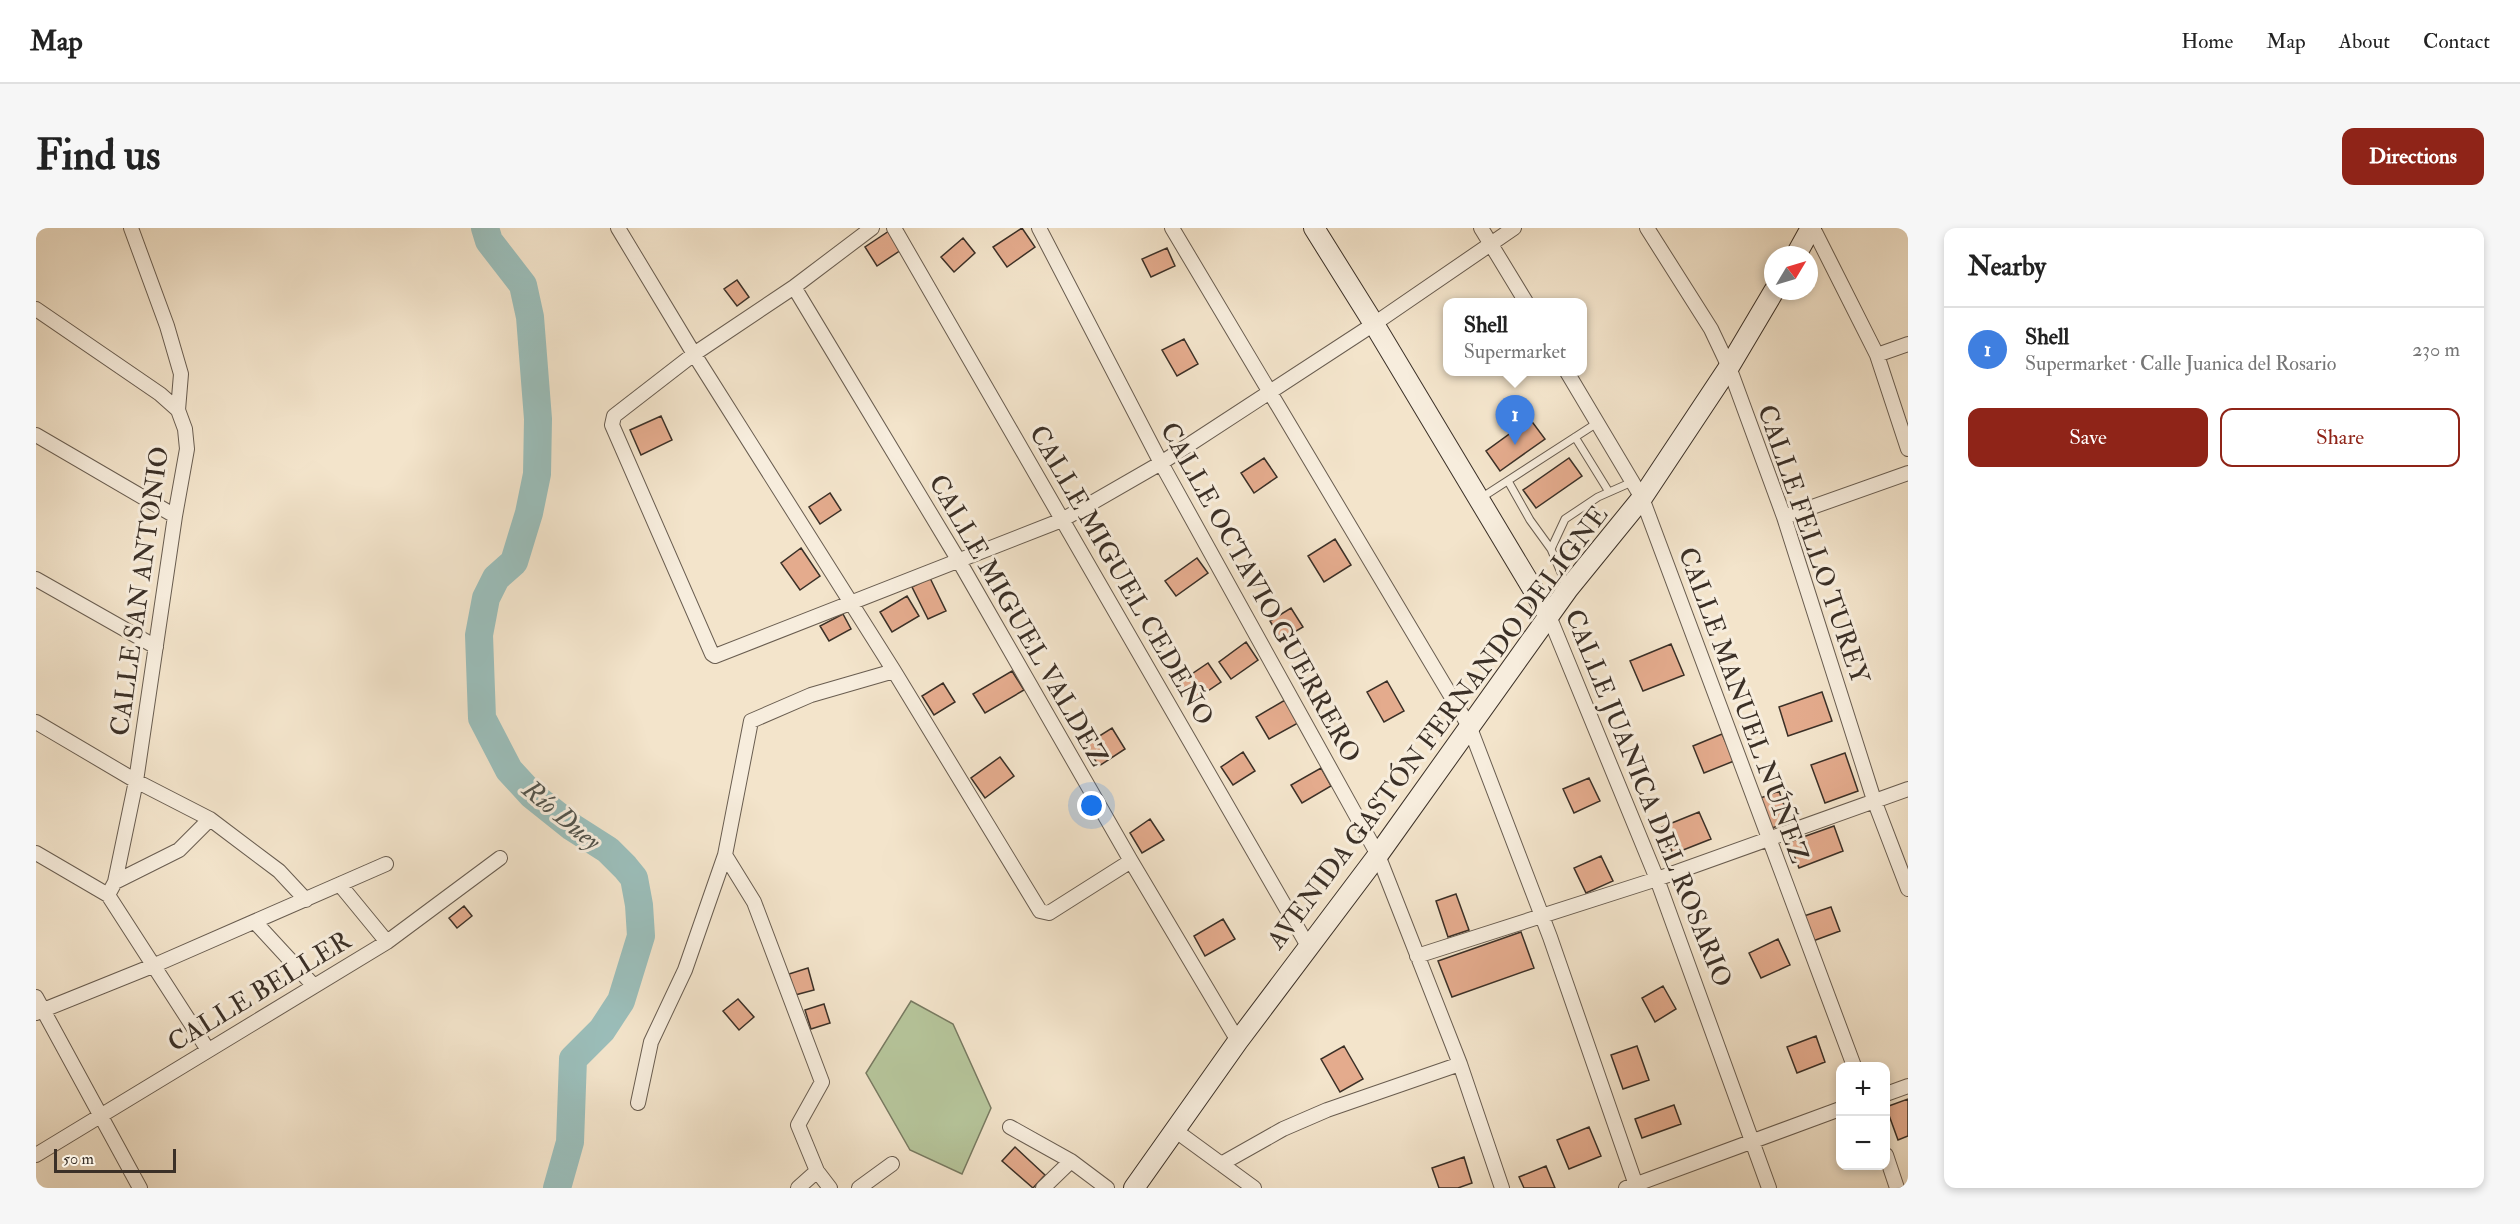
<!DOCTYPE html>
<meta charset="utf-8">
<style>
body{margin:0;font-family:"IM FELL Double Pica",serif;background:#f6f6f6;color:#222}
.controls{position:absolute;right:18px;bottom:18px;display:grid;overflow:hidden;border-radius:12px;box-shadow:0 3px 9px #0003}
.controls button{width:54px;height:54px;display:grid;place-items:center;padding:0;border:0;border-bottom:2px solid #e0e0e0;background:#fff;color:#222;font:30px sans-serif}
.compass{position:absolute;left:1728px;top:18px;width:54px;height:54px;border-radius:50%;background:#fff;box-shadow:0 3px 9px #0003;rotate:52deg}
.scale{position:absolute;left:18px;bottom:15px;width:122px;box-sizing:border-box;padding-left:6px;border:3px solid #3b3027;border-top:0;font-size:16px;line-height:21px;white-space:nowrap;color:#3b3027;-webkit-text-stroke:4px #f7eddd;paint-order:stroke}
.you{position:absolute;left:1056px;top:578px;width:21px;height:21px;margin:-15px;border:4px solid #fff;border-radius:50%;background:#1a73e8;box-shadow:0 0 0 9px #1a73e833}
.badge{display:grid;place-items:center;width:39px;height:39px;border-radius:50%;background:#8f2418;color:#fff;font-size:20px;font-weight:700}
.pin{position:absolute;translate:-50% -50px;filter:drop-shadow(0 2px 3px #0008)}
.pin::after{content:'';position:absolute;top:32px;width:21px;height:18px;background:inherit;clip-path:polygon(0 0,100% 0,50% 100%)}
.popup{position:absolute;left:1407px;top:70px;width:144px;height:78px;box-sizing:border-box;display:grid;place-content:center;border-radius:12px;background:#fff;filter:drop-shadow(0 2px 4px #0005);font-size:20px;white-space:nowrap;color:#767676}
.popup b{font-size:22px;color:#222}
.popup::after{content:'';position:absolute;left:50%;top:100%;margin-left:-12px;border:12px solid transparent;border-top-color:#fff}
.list{margin:0;padding:0;list-style:none}
h2{display:flex;justify-content:space-between;align-items:center;height:78px;margin:0;padding:0 24px;font-size:26px}
h2 small{font-size:20px;font-weight:400;color:#767676}
.list li{display:grid;grid-template-columns:39px 1fr auto;gap:18px;align-items:center;box-sizing:border-box;height:84px;padding:0 24px;border-top:2px solid #e0e0e0}
.list b{display:block;font-size:22px;white-space:nowrap}
.list p{margin:0;font-size:20px;white-space:nowrap;color:#767676}
.list em{font-size:20px;font-style:normal;color:#767676}
.actions{display:flex;gap:12px;padding:18px 24px}
.actions a{flex:1;padding:14px 0;border:2px solid #8f2418;border-radius:12px;text-align:center;font-size:21px;color:#8f2418}
.actions .main{background:#8f2418;color:#fff}
.map{position:relative;flex:none;width:1872px;height:960px;overflow:hidden;border-radius:12px}
header{display:flex;align-items:center;gap:36px;box-sizing:border-box;height:84px;padding:0 30px;background:#fff;border-bottom:2px solid #e0e0e0}
header strong{font-size:28px}
nav{display:flex;gap:33px;margin-inline-start:auto;font-size:21px}
.intro{display:flex;align-items:center;justify-content:space-between;box-sizing:border-box;height:144px;padding:0 36px}
h1{margin:0;font-size:42px}
.button{padding:15px 27px;border-radius:12px;background:#8f2418;color:#fff;font-size:21px;font-weight:700}
main{display:flex;gap:36px;padding:0 36px}
aside{flex:1;background:#fff;border-radius:12px;box-shadow:0 3px 9px #0003}
.map>svg:first-child{display:block}
.green{fill:#b6c59b;stroke:#787a61;stroke-width:1.5}
.lines{fill:none;stroke-linecap:round;stroke-linejoin:round}
.river{stroke:#9bbeba;stroke-width:28}
.building{fill:#e4ab8d;stroke:#3b3027;stroke-width:1.5}
.lane-casing{stroke:#695d50;stroke-width:9}
.street-casing{stroke:#695d50;stroke-width:16}
.secondary-casing{stroke:#3b3027;stroke-width:22}
.lane{stroke:#f7eddd;stroke-width:7}
.street{stroke:#f7eddd;stroke-width:14}
.secondary{stroke:#f7eddd;stroke-width:20}
.labels{text-anchor:middle;stroke-width:6;stroke-linejoin:round;paint-order:stroke}
.street-label{font-size:26px;fill:#3b3027;stroke:#f7eddd}
.water-label{font-size:27px;font-style:italic;fill:#53544c;stroke:#f7eddd}
</style>
<header>
<strong>Map</strong>
<nav><a>Home</a><a>Map</a><a>About</a><a>Contact</a></nav>
</header>
<div class="intro"><h1>Find us</h1><a class="button">Directions</a></div>
<main>
<div class="map">
<svg width="1872" height="960" viewBox="0 0 1872 960">
<rect width="100%" height="100%" fill="#f3e4cb"/>
<filter id="stains"><feTurbulence type="fractalNoise" baseFrequency=".00333" numOctaves="4"/><feColorMatrix values="0 0 0 0 .2 0 0 0 0 .09 0 0 0 0 .02 0 0 0 .5 -.17"/></filter>
<radialGradient id="worn" r=".72"><stop offset=".6" stop-color="#630" stop-opacity="0"/><stop offset="1" stop-color="#630" stop-opacity=".3"/></radialGradient>
<path class="green" d="M 875,773 L 917,796 L 955,880 L 926,946 L 874,922 L 830,845 Z"/>
<g class="lines">
<path class="river" d="M 449,0 L 453,13 L 487,57 L 494,89 L 502,191 L 501,246 L 493,285 L 478,334 L 460,350 L 450,370 L 443,407 L 446,490 L 473,542 L 496,567 L 536,599 L 572,622 L 589,639 L 598,650 L 603,677 L 605,708 L 585,773 L 566,802 L 537,831 L 534,914 L 521,960"/>
</g>
<path class="building" d="M 986,0 L 999,19 L 971,39 L 957,19 Z
M 853,3 L 865,22 L 841,38 L 829,19 Z
M 927,10 L 939,25 L 918,44 L 905,29 Z
M 1131,20 L 1139,38 L 1115,49 L 1106,31 Z
M 701,52 L 713,69 L 701,78 L 688,61 Z
M 1148,111 L 1162,136 L 1141,148 L 1126,122 Z
M 625,188 L 636,212 L 605,227 L 594,202 Z
M 1494,191 L 1509,211 L 1464,243 L 1450,223 Z
M 1228,230 L 1241,249 L 1218,265 L 1205,245 Z
M 1533,230 L 1546,248 L 1500,280 L 1487,262 Z
M 794,265 L 805,282 L 784,296 L 773,279 Z
M 1299,311 L 1315,337 L 1288,354 L 1272,328 Z
M 765,320 L 784,348 L 764,362 L 745,335 Z
M 1161,330 L 1172,345 L 1140,368 L 1129,353 Z
M 894,350 L 910,383 L 892,391 L 876,359 Z
M 871,368 L 883,388 L 856,404 L 844,384 Z
M 1255,380 L 1267,399 L 1245,412 L 1234,393 Z
M 807,386 L 815,401 L 793,413 L 784,398 Z
M 1210,414 L 1222,432 L 1195,451 L 1183,434 Z
M 1635,416 L 1648,447 L 1607,463 L 1594,433 Z
M 1172,435 L 1185,454 L 1157,473 L 1144,454 Z
M 976,443 L 988,462 L 949,485 L 937,466 Z
M 1351,453 L 1368,483 L 1348,494 L 1331,464 Z
M 907,455 L 919,474 L 898,487 L 886,468 Z
M 1786,464 L 1796,493 L 1752,508 L 1743,479 Z
M 1249,472 L 1262,495 L 1233,511 L 1220,489 Z
M 1076,500 L 1089,521 L 1063,538 L 1049,517 Z
M 1686,506 L 1698,533 L 1668,545 L 1657,518 Z
M 1207,524 L 1219,543 L 1197,557 L 1185,539 Z
M 1809,525 L 1822,563 L 1789,575 L 1775,537 Z
M 964,529 L 978,548 L 949,570 L 935,550 Z
M 1285,540 L 1295,558 L 1266,575 L 1255,557 Z
M 1553,550 L 1564,573 L 1538,585 L 1527,561 Z
M 1743,563 L 1754,594 L 1733,601 L 1722,571 Z
M 1663,584 L 1675,611 L 1637,626 L 1626,599 Z
M 1114,591 L 1128,612 L 1106,625 L 1094,605 Z
M 1798,598 L 1807,623 L 1763,640 L 1753,614 Z
M 1565,628 L 1577,653 L 1550,665 L 1538,640 Z
M 1420,666 L 1433,702 L 1412,709 L 1400,673 Z
M 428,678 L 436,688 L 421,700 L 413,690 Z
M 1795,679 L 1804,703 L 1777,713 L 1768,688 Z
M 1187,691 L 1199,711 L 1169,728 L 1158,708 Z
M 1485,704 L 1498,740 L 1416,769 L 1402,733 Z
M 1742,711 L 1754,737 L 1725,750 L 1713,725 Z
M 772,740 L 778,762 L 759,767 L 753,746 Z
M 1627,758 L 1640,781 L 1619,794 L 1606,770 Z
M 702,771 L 718,789 L 703,802 L 687,783 Z
M 788,776 L 794,795 L 775,801 L 769,782 Z
M 1780,808 L 1789,834 L 1761,845 L 1751,819 Z
M 1308,818 L 1327,851 L 1304,864 L 1285,831 Z
M 1601,818 L 1613,852 L 1587,861 L 1575,827 Z
M 1872,871 L 1872,908 L 1862,912 L 1850,879 Z
M 1638,877 L 1645,896 L 1606,910 L 1599,891 Z
M 1553,899 L 1565,928 L 1533,941 L 1521,912 Z
M 979,919 L 1009,947 L 997,960 L 966,933 Z
M 1428,929 L 1436,955 L 1422,960 L 1403,960 L 1396,940 Z
M 1510,938 L 1519,960 L 1488,960 L 1483,949 Z"/>
<g class="lines">
<defs>
<path id="lane" d="M 1539,209 L 1573,264
M 1472,253 L 1494,292 L 1515,321
M 1445,270 L 1561,195
M 1531,359 L 1515,321 L 1529,291 L 1562,269 L 1596,254"/>
<path id="street" d="M 582,0 L 658,126 L 858,443 L 1004,683 L 1013,685 L 1095,633
M 836,0 L 758,59 L 658,126 L 578,188 L 576,197 L 676,426 L 679,428 L 1026,292 L 1125,235 L 1338,96 L 1478,0
M 858,0 L 1272,718
M 1003,0 L 1125,235 L 1342,627 L 1424,836 L 1466,960
M 1136,0 L 1434,500 L 1514,709 L 1601,960
M 1445,0 L 1490,74
M 1611,0 L 1675,101 L 1693,139 L 1748,289 L 1838,572 L 1872,661
M 1777,0 L 1841,127 L 1872,221
M 758,59 L 923,333 L 1095,633 L 1202,813
M 0,81 L 124,166 L 142,182
M 1841,127 L 1872,116
M 1531,144 L 1606,270 L 1818,838
M 0,207 L 139,288
M 1748,289 L 1872,245
M 0,351 L 120,419
M 1513,388 L 1621,651 L 1733,960
M 0,494 L 100,553 L 174,591 L 243,643 L 270,672
M 0,625 L 72,667 L 172,822
M 689,627 L 718,674 L 786,854 L 762,897 L 781,943 L 794,960
M 79,654 L 143,622 L 174,591
M 305,658 L 351,714
M 72,667 L 79,654 L 100,553 L 139,288 L 151,221 L 149,201 L 142,182 L 145,146 L 131,98 L 95,0
M 219,694 L 278,758
M 1381,728 L 1621,651 L 1872,561
M 0,769 L 104,960
M 0,785 L 119,737 L 350,636
M 1850,866 L 1872,858
M 602,875 L 615,814 L 649,742 L 689,627 L 715,493 L 775,467 L 858,443
M 974,899 L 1035,933 L 1071,960
M 1140,903 L 1218,960
M 0,927 L 351,714 L 464,630
M 1850,927 L 1861,960
M 1185,936 L 1247,901 L 1291,882 L 1424,836
M 762,960 L 781,943
M 823,960 L 856,936
M 1007,960 L 1035,933
M 1590,960 L 1804,881"/>
<path id="secondary" d="M 1278,0 L 1338,96 L 1513,388
M 1760,27 L 1775,0
M 1098,960 L 1202,813 L 1342,627 L 1532,361 L 1606,270 L 1693,139 L 1738,63"/>
</defs>
<use href="#lane" class="lane-casing"/>
<use href="#street" class="street-casing"/>
<use href="#secondary" class="secondary-casing"/>
<use href="#lane" class="lane"/>
<use href="#street" class="street"/>
<use href="#secondary" class="secondary"/>
</g>
<g class="labels">
<g class="street-label">
<text transform="translate(1778 316) rotate(71)" y="9">CALLE FELLO TUREY</text>
<text transform="translate(1086 347) rotate(60)" y="9">CALLE MIGUEL CEDEÑO</text>
<text transform="translate(103 363) rotate(-82)" y="9">CALLE SAN ANTONIO</text>
<text transform="translate(1225 364) rotate(61)" y="9">CALLE OCTAVIO GUERRERO</text>
<text transform="translate(983 392) rotate(60)" y="9">CALLE MIGUEL VALDEZ</text>
<text transform="translate(1708 477) rotate(70)" y="9">CALLE MANUEL NÚÑEZ</text>
<text transform="translate(1401 499) rotate(-53)" y="9">AVENIDA GASTÓN FERNANDO DELIGNE</text>
<text transform="translate(1613 570) rotate(68)" y="9">CALLE JUANICA DEL ROSARIO</text>
<text transform="translate(223 763) rotate(-31)" y="9">CALLE BELLER</text>
</g>
<g class="water-label">
<text transform="translate(526 587) rotate(40)" y="9">Río Duey</text>
</g>
</g>
<rect width="100%" height="100%" filter="url(#stains)"/>
<rect width="100%" height="100%" fill="url(#worn)"/>
</svg>
<div class="controls">
<button>+</button>
<button>−</button>
</div>
<svg class="compass" viewBox="-18 -18 36 36"><path d="M0-13l5 13h-10z" fill="#e53935"/><path d="M0 13l5-13h-10z" fill="#767676"/></svg>
<div class="scale">50 m</div>
<div class="you"></div>
<div class="pin badge" style="left:1479px;top:217px;background:#3f7fe0">1</div>
<div class="popup"><b>Shell</b>Supermarket</div>
</div>
<aside>
<h2>Nearby<small></small></h2>
<ul class="list">
<li><span class="badge" style="background:#3f7fe0">1</span><div><b>Shell</b><p>Supermarket · Calle Juanica del Rosario</p></div><em>230 m</em></li>
</ul>
<div class="actions"><a class="main">Save</a><a>Share</a></div>
</aside>
</main>
